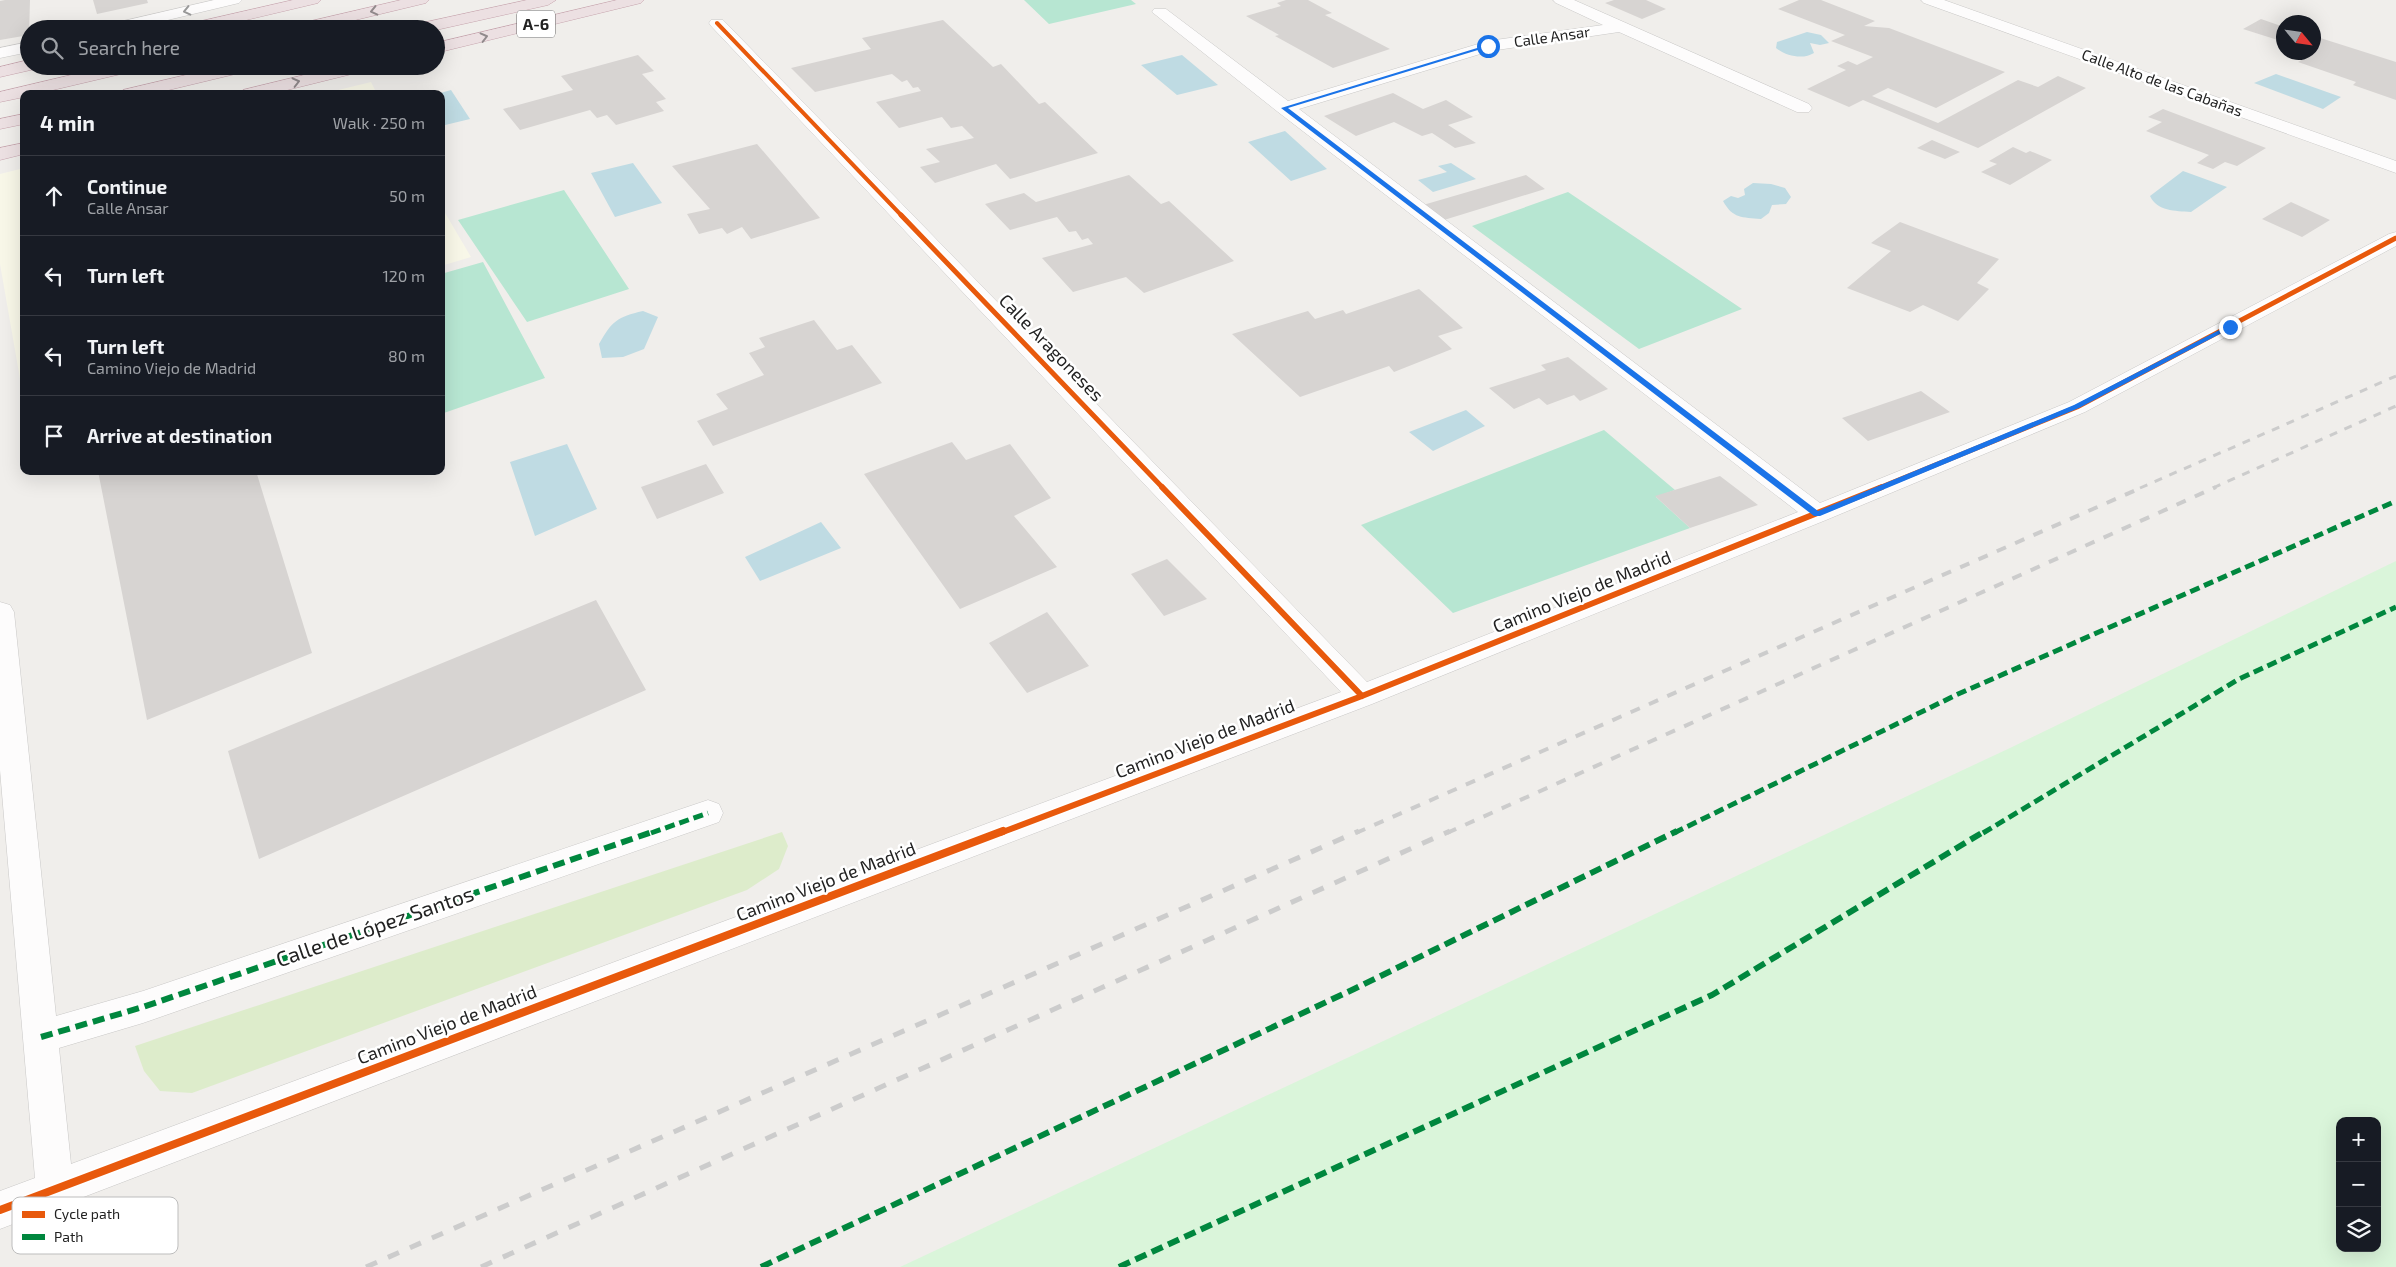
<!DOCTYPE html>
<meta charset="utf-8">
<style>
body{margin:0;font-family:"Exo 2",sans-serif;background:#242831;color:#f1f3f6}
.controls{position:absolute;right:15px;bottom:15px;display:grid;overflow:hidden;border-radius:10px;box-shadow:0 5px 20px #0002}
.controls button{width:45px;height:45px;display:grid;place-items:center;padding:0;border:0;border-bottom:1px solid #363941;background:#171b24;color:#f1f3f6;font:25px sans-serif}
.compass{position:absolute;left:2276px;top:15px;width:45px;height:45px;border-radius:50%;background:#171b24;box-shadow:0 5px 20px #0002;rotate:119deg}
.stop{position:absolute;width:15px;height:15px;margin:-11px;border:4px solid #1a73e8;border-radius:50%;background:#fff}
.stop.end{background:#1a73e8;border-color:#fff;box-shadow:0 1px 5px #0008}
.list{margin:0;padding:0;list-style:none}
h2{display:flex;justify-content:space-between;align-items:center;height:65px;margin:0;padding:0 20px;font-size:21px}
h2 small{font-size:16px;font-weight:400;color:#9ea1a6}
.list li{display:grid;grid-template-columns:32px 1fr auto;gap:15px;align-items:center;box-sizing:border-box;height:80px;padding:0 20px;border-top:1px solid #363941}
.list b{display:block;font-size:19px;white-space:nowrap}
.list p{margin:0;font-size:16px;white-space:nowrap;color:#9ea1a6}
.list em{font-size:16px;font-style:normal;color:#9ea1a6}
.icon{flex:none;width:28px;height:28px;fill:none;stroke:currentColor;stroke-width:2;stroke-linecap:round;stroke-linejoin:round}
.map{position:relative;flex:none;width:2396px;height:1267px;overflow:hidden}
.search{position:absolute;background:#171b24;box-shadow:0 5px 20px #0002;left:20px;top:20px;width:425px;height:55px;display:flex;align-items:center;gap:12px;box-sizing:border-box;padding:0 18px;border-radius:28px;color:#9ea1a6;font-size:19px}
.panel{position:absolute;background:#171b24;box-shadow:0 5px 20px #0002;left:20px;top:90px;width:425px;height:385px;border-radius:10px}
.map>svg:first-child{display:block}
.education{fill:#f8f7e8}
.grass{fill:#ddeccb}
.park{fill:#daf5da;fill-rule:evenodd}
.pitch{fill:#b7e6d2}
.water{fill:#bfdbe3}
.building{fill:#d7d4d2}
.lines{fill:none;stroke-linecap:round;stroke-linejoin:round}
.minor-casing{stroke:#c9c8c7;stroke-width:1}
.highway-casing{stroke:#c5a2ac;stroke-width:1}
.minor{fill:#fdfcfc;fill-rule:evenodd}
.highway{fill:#ece0e2;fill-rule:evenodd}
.rail-far2{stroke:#ccc;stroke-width:3;stroke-dasharray:8 8;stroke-linecap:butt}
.rail-far1{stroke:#ccc;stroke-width:4;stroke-dasharray:10 10;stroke-linecap:butt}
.rail{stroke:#ccc;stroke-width:5;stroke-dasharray:12 12;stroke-linecap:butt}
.quiet-far1{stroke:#00873e;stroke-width:5;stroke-dasharray:10 5;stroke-linecap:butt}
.quiet{stroke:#00873e;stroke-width:6;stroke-dasharray:12 6;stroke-linecap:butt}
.cycleway-far3-casing{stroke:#fff;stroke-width:5.5}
.cycleway-far2-casing{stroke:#fff;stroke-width:8}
.cycleway-far1-casing{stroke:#fff;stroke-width:9}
.cycleway-casing{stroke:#fff;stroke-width:11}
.cycleway-far3{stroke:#e8590c;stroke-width:4}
.cycleway-far2{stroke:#e8590c;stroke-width:5}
.cycleway-far1{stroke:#e8590c;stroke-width:6}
.cycleway{stroke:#e8590c;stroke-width:8}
.oneway{stroke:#9a9a9a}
.oneway2{stroke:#918a8c}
.route{fill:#1a73e8}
.labels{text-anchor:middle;stroke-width:5;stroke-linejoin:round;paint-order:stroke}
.far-street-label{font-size:15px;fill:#222;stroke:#fff}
.shield{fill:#fff;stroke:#646464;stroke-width:1}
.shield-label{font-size:16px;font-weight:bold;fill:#222}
.street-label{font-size:18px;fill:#222;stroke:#fff}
.near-street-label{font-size:21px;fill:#222;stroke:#fff}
.key{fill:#fff;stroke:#bdbdbd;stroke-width:1}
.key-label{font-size:14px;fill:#222}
</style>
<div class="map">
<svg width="2396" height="1267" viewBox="0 0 2396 1267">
<rect width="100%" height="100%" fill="#f0eeeb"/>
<path class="education" d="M 371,82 L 377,94 L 322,94 Z
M 24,168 L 24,396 L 23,396 L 0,264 L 0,174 Z
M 441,206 L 471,257 L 441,266 Z"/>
<path class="grass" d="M 782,832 L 788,846 L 779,869 L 747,890 L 192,1093 L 160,1091 L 144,1071 L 135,1046 Z"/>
<path class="park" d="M 2396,561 L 2396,1267 L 900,1267 L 2010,748 ZM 2340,1121 L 2377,1121 L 2377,1248 L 2340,1248 Z"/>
<path class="pitch" d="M 1024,0 L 1131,0 L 1136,4 L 1049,24 Z
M 564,190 L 629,289 L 527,322 L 458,220 Z
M 1568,192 L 1742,309 L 1639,349 L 1472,226 Z
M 483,262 L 545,378 L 441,414 L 441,274 Z
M 1604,430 L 1675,490 L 1656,497 L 1690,528 L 1453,613 L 1361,525 Z"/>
<path class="water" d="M 1807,32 L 1821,35 L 1829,43 L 1820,45 L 1810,43 L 1814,53 C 1803,60 1786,56 1776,48 L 1777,42 Z
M 1182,55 L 1218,85 L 1177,95 L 1141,65 Z
M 2276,74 L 2341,97 L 2323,109 L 2254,83 Z
M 451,90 L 470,119 L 441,126 L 441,94 L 437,94 Z
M 1285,131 L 1327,169 L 1291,181 L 1248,142 Z
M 633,163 L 662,203 L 615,217 L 591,173 Z
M 1451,163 L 1476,179 L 1433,192 L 1418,180 L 1447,172 L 1438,166 Z
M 2183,171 L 2227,187 L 2191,212 C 2175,211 2157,211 2150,196 Z
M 1753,183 L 1771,184 L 1785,188 L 1791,197 L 1786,204 L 1772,205 L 1769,213 L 1761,219 C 1742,217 1733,219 1723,201 L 1731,196 L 1738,198 L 1745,195 L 1744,189 Z
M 643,311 L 658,317 L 644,349 L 623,357 L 602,358 L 599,344 C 612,321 617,317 643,311 Z
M 1466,410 L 1485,426 L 1433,451 L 1409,432 Z
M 567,444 L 597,509 L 535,536 L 510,462 Z
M 821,522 L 841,548 L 760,581 L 745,557 Z"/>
<path class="building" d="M 5,0 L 30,0 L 29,35 L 0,40 L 0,1 Z
M 93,0 L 147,0 L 148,3 L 97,14 Z
M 1286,0 L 1308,0 L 1332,13 L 1325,15 L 1390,49 L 1333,68 L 1275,36 L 1279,35 L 1246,16 L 1281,6 L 1277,3 Z
M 1614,0 L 1646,0 L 1666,9 L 1642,19 L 1605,3 Z
M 1799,0 L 1821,0 L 1875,21 L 1864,26 L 1889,28 L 2005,72 L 1936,108 L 1888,88 L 1872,96 L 1938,123 L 2018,80 L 2038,87 L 2058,76 L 2086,88 L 1978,148 L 1863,100 L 1849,107 L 1807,89 L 1846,70 L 1837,66 L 1848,61 L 1857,65 L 1873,57 L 1831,41 L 1845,35 L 1778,9 Z
M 2261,19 L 2284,27 L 2284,42 L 2243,29 Z
M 943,20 L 993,67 L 1001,64 L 1039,104 L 1045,102 L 1098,153 L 1010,179 L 996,164 L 935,183 L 920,167 L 940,162 L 926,149 L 974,138 L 962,126 L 951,128 L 942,117 L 899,128 L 876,102 L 921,91 L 918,87 L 913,88 L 907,80 L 902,82 L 892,74 L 815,92 L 791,68 L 871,49 L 862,38 Z
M 2314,36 L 2396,62 L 2396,100 L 2353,85 L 2356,82 L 2298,62 L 2315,52 Z
M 638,55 L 654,71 L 642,74 L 666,99 L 656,102 L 664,111 L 616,125 L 607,115 L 597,118 L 590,110 L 520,130 L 503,109 L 573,90 L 561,76 Z
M 1393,93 L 1423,109 L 1446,100 L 1473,117 L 1448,125 L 1476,143 L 1455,148 L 1432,133 L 1422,136 L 1394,122 L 1356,136 L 1324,116 Z
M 2163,109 L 2266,148 L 2237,166 L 2225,162 L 2213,169 L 2197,163 L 2209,155 L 2146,131 L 2162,122 L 2148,117 Z
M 1932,140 L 1960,152 L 1945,159 L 1917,148 Z
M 757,144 L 820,218 L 751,239 L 742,227 L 727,234 L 722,228 L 699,234 L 687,214 L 710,209 L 672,166 Z
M 2013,147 L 2026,153 L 2030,151 L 2052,160 L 2010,185 L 1981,172 L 1997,164 L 1989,161 Z
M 1129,175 L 1161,204 L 1169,201 L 1234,261 L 1144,293 L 1126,277 L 1073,292 L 1042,258 L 1093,244 L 1088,238 L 1082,240 L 1076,231 L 1069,232 L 1057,217 L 1010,230 L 985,204 L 1024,193 L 1036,202 Z
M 1526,175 L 1545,189 L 1444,220 L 1423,205 Z
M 2291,202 L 2330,220 L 2302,237 L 2262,219 Z
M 1900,222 L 1999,259 L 1977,283 L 1989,289 L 1958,321 L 1923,305 L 1910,312 L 1847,288 L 1891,251 L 1871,243 Z
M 1419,289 L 1463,328 L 1438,336 L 1452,349 L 1394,372 L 1389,366 L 1300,397 L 1232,334 L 1308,311 L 1315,319 L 1343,310 L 1346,314 Z
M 814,320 L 837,350 L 852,345 L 882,383 L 713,446 L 697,421 L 728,409 L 716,394 L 764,375 L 749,353 L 765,347 L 759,338 Z
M 1568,357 L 1608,389 L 1580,401 L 1574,395 L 1547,405 L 1539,398 L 1514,409 L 1489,388 L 1546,370 L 1541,365 Z
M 1921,391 L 1950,412 L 1868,441 L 1842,418 Z
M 952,442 L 966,460 L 1010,444 L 1051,498 L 1014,516 L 1057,567 L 960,609 L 864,474 Z
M 706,464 L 724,493 L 657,519 L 641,487 Z
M 98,471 L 256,471 L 312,653 L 147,720 Z
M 1720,476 L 1758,505 L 1690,528 L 1655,496 Z
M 1167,559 L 1207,599 L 1164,616 L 1131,574 Z
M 596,600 L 646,690 L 259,859 L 228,751 Z
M 1047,612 L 1089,666 L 1027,693 L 989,643 Z"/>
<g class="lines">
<defs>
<path id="minor" d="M 214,0 L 242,0 L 239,3 L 130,29 L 100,29 L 102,26 Z
M 1553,0 L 1574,0 L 1809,104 L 1812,108 L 1809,112 L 1797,112 L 1619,32 L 1490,51 L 1299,109 L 1820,503 L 2069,402 L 2389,234 L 2396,232 L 2396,246 L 2085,412 L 1826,520 L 1372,704 L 0,1229 L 0,1191 L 35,1178 L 0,770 L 0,602 L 10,605 L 14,612 L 56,1016 L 143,991 L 708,800 L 719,804 L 723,813 L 719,822 L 143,1023 L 59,1048 L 71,1164 L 1341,692 L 711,26 L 709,23 L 711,20 L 723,20 L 1367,682 L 1798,512 L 1278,112 L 1152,12 L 1154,9 L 1166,9 L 1288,101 L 1488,41 L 1603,25 L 1556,3 Z
M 1921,0 L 1944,0 L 2396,161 L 2396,173 L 1924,3 Z
M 29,42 L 29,52 L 0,58 L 0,48 Z"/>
<path id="highway" d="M 293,0 L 321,0 L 318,3 L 208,29 L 178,29 L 180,26 Z
M 401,0 L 429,0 L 426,3 L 318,29 L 288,29 L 290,26 Z
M 527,0 L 556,0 L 548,5 L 436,30 L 409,29 L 417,24 Z
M 617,0 L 644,0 L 641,3 L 436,53 L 436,43 Z
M 29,60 L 29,66 L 36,66 L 35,69 L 0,77 L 0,67 Z
M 109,66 L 140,66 L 138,70 L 36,94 L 24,94 L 24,97 L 0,102 L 0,92 Z
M 224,66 L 254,66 L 252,70 L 152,94 L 121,94 L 123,90 Z
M 341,66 L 370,66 L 368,70 L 271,94 L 241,94 L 243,90 Z
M 24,114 L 24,124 L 0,129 L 0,119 Z
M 24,143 L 24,154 L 0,160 L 0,148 Z"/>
</defs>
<use href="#minor" class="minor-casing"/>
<use href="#highway" class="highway-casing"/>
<use href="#minor" class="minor"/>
<use href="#highway" class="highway"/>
<path class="rail-far2" d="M 2140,488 L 2396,376
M 2213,488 L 2396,406"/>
<path class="rail-far1" d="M 1356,833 L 2143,487
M 1447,833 L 2216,487"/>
<path class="rail" d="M 366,1267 L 1359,831
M 481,1267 L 1450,831"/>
<path class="quiet-far1" d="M 651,833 L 708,813
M 1674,833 L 1956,695 L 2396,501
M 1983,833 L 2239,679 L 2396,607"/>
<path class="quiet" d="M 41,1037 L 143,1007 L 655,831
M 761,1267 L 1354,989 L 1677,831
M 1119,1267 L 1712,995 L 1985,831"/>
<defs>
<path id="cycleway-far3" d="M 717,23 L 902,216"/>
<path id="cycleway-far2" d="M 901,215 L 1163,488
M 1879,488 L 2077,407 L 2396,238"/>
<path id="cycleway-far1" d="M 1162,487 L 1362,696
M 1000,833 L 1362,696 L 1882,487"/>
<path id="cycleway" d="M 0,1210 L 1003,831"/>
</defs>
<use href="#cycleway-far3" class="cycleway-far3-casing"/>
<use href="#cycleway-far2" class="cycleway-far2-casing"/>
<use href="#cycleway-far1" class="cycleway-far1-casing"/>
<use href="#cycleway" class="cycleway-casing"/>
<use href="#cycleway-far3" class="cycleway-far3"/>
<use href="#cycleway-far2" class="cycleway-far2"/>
<use href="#cycleway-far1" class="cycleway-far1"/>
<use href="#cycleway" class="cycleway"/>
</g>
<defs><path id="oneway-chevron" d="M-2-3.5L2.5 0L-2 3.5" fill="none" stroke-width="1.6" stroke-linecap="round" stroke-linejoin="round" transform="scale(1.25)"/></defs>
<use class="oneway" href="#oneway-chevron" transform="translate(187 11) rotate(167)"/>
<g class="oneway2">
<use href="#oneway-chevron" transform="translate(374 11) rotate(167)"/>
<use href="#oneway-chevron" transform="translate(484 37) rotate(-14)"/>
<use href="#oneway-chevron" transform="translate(296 82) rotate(-14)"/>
</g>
<path class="route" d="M 1487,45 L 1491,46 L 1288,108 L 1818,511 L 2074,405 L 2227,326 L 2233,327 L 2079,408 L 1820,516 L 1814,516 L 1281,108 Z"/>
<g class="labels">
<g class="far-street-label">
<text transform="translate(1552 37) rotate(-8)" y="5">Calle Ansar</text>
<text transform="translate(2162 83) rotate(20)" y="5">Calle Alto de las Cabañas</text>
</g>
<rect class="shield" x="517" y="10.5" width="38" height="27" rx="4"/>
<g class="shield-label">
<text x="536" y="30">A-6</text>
</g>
<g class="street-label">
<text transform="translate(1051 348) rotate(46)" y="6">Calle Aragoneses</text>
<text transform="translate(1582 592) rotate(-22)" y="6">Camino Viejo de Madrid</text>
<text transform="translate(1205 739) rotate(-21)" y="6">Camino Viejo de Madrid</text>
<text transform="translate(826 882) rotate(-21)" y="6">Camino Viejo de Madrid</text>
<text transform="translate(447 1025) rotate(-21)" y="6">Camino Viejo de Madrid</text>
</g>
<g class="near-street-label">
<text transform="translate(375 927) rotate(-19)" y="7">Calle de López Santos</text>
</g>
</g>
<rect x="12" y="1197" width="166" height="57" rx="8" class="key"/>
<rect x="22" y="1211" width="23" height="7" fill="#e8590c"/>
<rect x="22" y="1234" width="23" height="6" fill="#00873e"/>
<g class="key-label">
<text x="54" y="1219">Cycle path</text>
<text x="54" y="1242">Path</text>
</g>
</svg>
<div class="controls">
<button>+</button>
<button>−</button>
<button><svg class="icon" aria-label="layers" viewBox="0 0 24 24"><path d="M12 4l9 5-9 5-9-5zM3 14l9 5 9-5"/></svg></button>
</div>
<svg class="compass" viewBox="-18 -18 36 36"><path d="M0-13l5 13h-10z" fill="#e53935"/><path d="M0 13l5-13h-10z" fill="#9ea1a6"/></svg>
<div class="stop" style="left:1488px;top:46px"></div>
<div class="stop end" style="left:2230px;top:327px"></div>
<div class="search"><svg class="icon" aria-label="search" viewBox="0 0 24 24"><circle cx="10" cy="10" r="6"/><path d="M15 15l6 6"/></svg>Search here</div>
<section class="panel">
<h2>4 min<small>Walk · 250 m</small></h2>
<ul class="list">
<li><svg class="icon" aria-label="ahead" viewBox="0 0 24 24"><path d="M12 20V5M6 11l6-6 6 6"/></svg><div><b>Continue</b><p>Calle Ansar</p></div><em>50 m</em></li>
<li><svg class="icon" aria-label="left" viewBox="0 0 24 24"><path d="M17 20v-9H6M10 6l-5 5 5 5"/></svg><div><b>Turn left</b></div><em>120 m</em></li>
<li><svg class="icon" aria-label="left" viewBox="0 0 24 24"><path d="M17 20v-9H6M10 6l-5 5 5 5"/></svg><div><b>Turn left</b><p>Camino Viejo de Madrid</p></div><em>80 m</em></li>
<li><svg class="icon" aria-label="arrive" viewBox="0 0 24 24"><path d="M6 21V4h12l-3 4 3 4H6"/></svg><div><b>Arrive at destination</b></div></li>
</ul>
</section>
</div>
